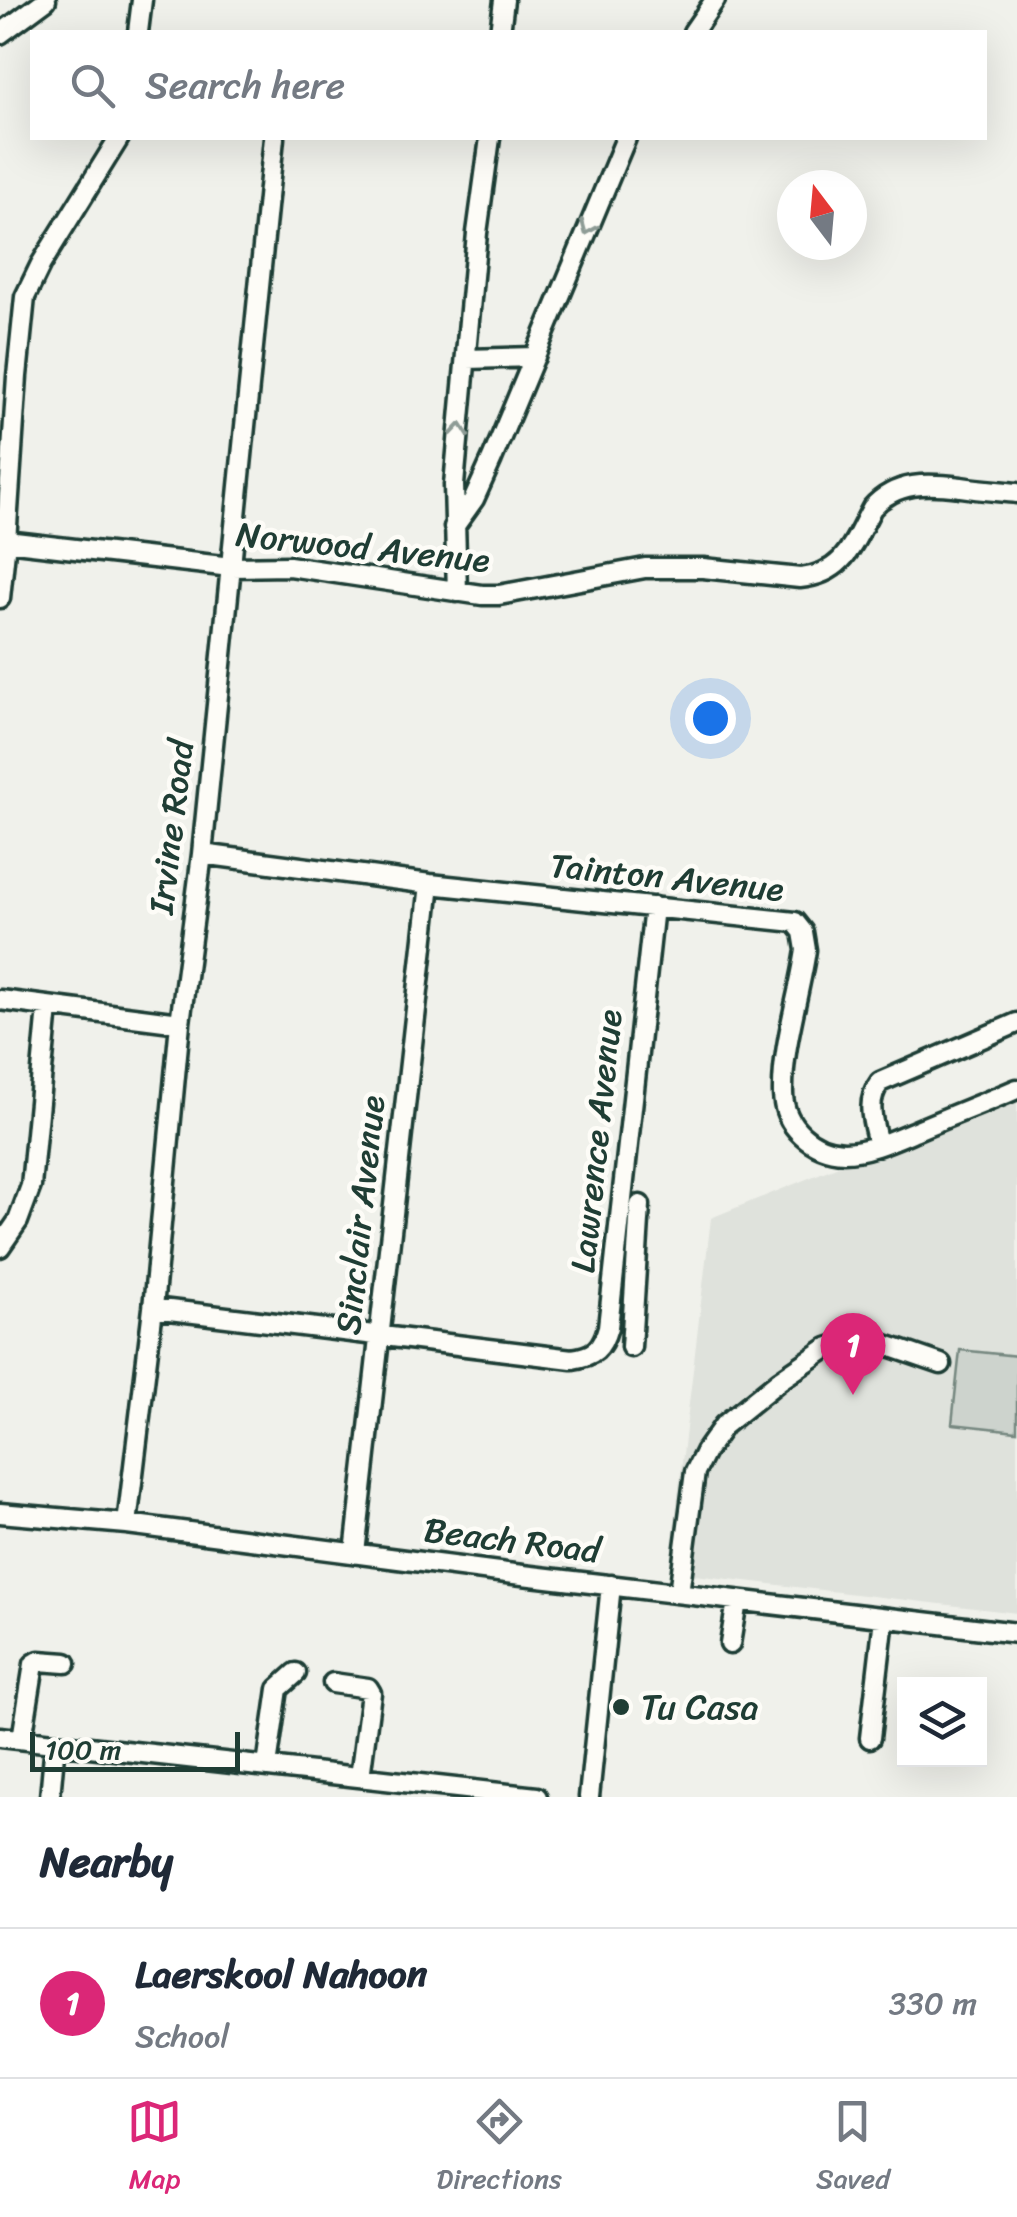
<!DOCTYPE html>
<style>
body{margin:0;font-family:Sriracha,sans-serif;background:#f6f6f7;color:#1f2937}
.controls{position:absolute;right:30px;bottom:30px;display:grid;overflow:hidden;border-radius:0px;box-shadow:0 10px 40px #0002}
.controls button{width:90px;height:90px;display:grid;place-items:center;padding:0;border:0;border-bottom:2px solid #e0e1e3;background:#fff;color:#1f2937;font:50px sans-serif}
.compass{position:absolute;left:777px;top:170px;width:90px;height:90px;border-radius:50%;background:#fff;box-shadow:0 10px 40px #0002;rotate:344deg}
.scale{position:absolute;left:30px;bottom:25px;width:210px;box-sizing:border-box;padding-left:10px;border:5px solid #1f3d34;border-top:0;font-size:28px;line-height:35px;white-space:nowrap;color:#1f3d34;-webkit-text-stroke:8px #fdfcf7;paint-order:stroke}
.you{position:absolute;left:710px;top:718px;width:35px;height:35px;margin:-25px;border:8px solid #fff;border-radius:50%;background:#1a73e8;box-shadow:0 0 0 15px #1a73e833}
.badge{display:grid;place-items:center;width:65px;height:65px;border-radius:50%;background:#db2777;color:#fff;font-size:32px;font-weight:700}
.pin{position:absolute;translate:-50% -82px;filter:drop-shadow(0 2px 5px #0008)}
.pin::after{content:'';position:absolute;top:52px;width:35px;height:30px;background:inherit;clip-path:polygon(0 0,100% 0,50% 100%)}
.list{margin:0;padding:0;list-style:none}
h2{display:flex;justify-content:space-between;align-items:center;height:130px;margin:0;padding:0 40px;font-size:42px}
h2 small{font-size:32px;font-weight:400;color:#747a83}
.list li{display:grid;grid-template-columns:65px 1fr auto;gap:30px;align-items:center;box-sizing:border-box;height:150px;padding:0 40px;border-top:2px solid #e0e1e3}
.list b{display:block;font-size:38px;white-space:nowrap}
.list p{margin:0;font-size:32px;white-space:nowrap;color:#747a83}
.list em{font-size:32px;font-style:normal;color:#747a83}
.icon{flex:none;width:55px;height:55px;fill:none;stroke:currentColor;stroke-width:2;stroke-linecap:round;stroke-linejoin:round}
.map{position:relative;flex:none;width:1017px;height:1797px;overflow:hidden}
.search{position:absolute;background:#fff;box-shadow:0 10px 40px #0002;left:30px;right:30px;top:30px;height:110px;display:flex;align-items:center;gap:25px;box-sizing:border-box;padding:0 35px;border-radius:0px;color:#747a83;font-size:38px}
.sheet{height:280px;background:#fff}
nav{display:flex;justify-content:space-around;align-items:center;box-sizing:border-box;height:140px;border-top:2px solid #e0e1e3;background:#fff;font-size:28px;color:#747a83}
nav a{display:grid;justify-items:center;gap:5px}
nav .on{color:#db2777}
.map>svg:first-child{display:block}
.built{fill:#dfe2dc}
.green{fill:#cdd3cd;stroke:#768880;stroke-width:2.5}
.lines{fill:none;stroke-linecap:round;stroke-linejoin:round}
.minor-casing{stroke:#1f3d34;stroke-width:25}
.minor{stroke:#fdfcf7;stroke-width:18}
.oneway{stroke:#8e9c96}
.poi-dot{fill:#1f3d34;stroke:#fdfcf7;stroke-width:4}
.labels{text-anchor:middle;stroke-width:9;stroke-linejoin:round;paint-order:stroke}
.street-label{font-size:35px;fill:#1f3d34;stroke:#fdfcf7}
.poi-label{font-size:35px;fill:#1f3d34;stroke:#fdfcf7;text-anchor:start}
</style>
<div class="map">
<svg width="1017" height="1797" viewBox="0 0 1017 1797">
<rect width="100%" height="100%" fill="#f0f1eb"/>
<filter id="ink" filterUnits="userSpaceOnUse"><feTurbulence type="fractalNoise" baseFrequency=".01" numOctaves="2"/><feDisplacementMap in="SourceGraphic" scale="20" xChannelSelector="R" yChannelSelector="G"/><feConvolveMatrix kernelMatrix="1 2 1 2 8 2 1 2 1" color-interpolation-filters="sRGB"/></filter>
<g filter="url(#ink)">
<path class="built" d="M 1017,1093 L 1017,1613 L 669,1572 L 711,1218 Z"/>
<path class="green" d="M 960,1350 L 1017,1356 L 1017,1431 L 952,1424 Z"/>
<g class="lines">
<defs>
<path id="minor" d="M 138,32 L 142,0
M 500,32 L 504,0
M 693,32 L 715,0
M 0,34 L 46,0
M 467,359 L 535,357
M 454,527 L 474,499 L 492,459 L 626,138
M 6,541 L 231,567 L 289,566 L 482,595 L 499,595 L 645,568 L 703,568 L 800,578 C 845,574 853,543 872,508 C 896,481 928,483 961,487 C 980,490 998,491 1017,493
M 457,592 L 454,485 L 477,233 L 490,138
M 0,598 L 6,541 L 17,376 L 25,297 L 41,264 L 119,138
M 202,854 L 430,884 L 795,922 L 803,932 L 806,950 C 799,997 782,1047 783,1094 C 784,1126 812,1151 844,1152 C 868,1152 895,1139 917,1130 C 950,1116 984,1103 1017,1089
M 0,1000 L 180,1023
M 878,1144 C 873,1122 865,1102 880,1082 L 1017,1023
M 0,1247 L 18,1221 L 31,1186 L 48,1008
M 153,1308 L 572,1359 C 594,1356 602,1349 608,1327 L 654,907
M 631,1347 L 640,1205
M 0,1513 L 127,1524 L 514,1574 L 1017,1633
M 127,1524 L 153,1308 L 180,1023 L 202,854 L 274,138
M 355,1553 L 430,884
M 679,1593 L 695,1472 L 705,1452 L 724,1425 L 780,1380 L 827,1348 L 839,1344 L 862,1341 L 880,1343 L 941,1364
M 730,1644 L 737,1601
M 333,1683 L 368,1688 L 371,1693 L 360,1777
M 0,1737 L 537,1797
M 870,1738 L 884,1618
M 22,1739 L 34,1664 L 39,1661 L 66,1663
M 267,1766 L 278,1689 L 296,1673
M 50,1797 L 55,1743
M 589,1797 L 611,1585"/>
</defs>
<use href="#minor" class="minor-casing"/>
<use href="#minor" class="minor"/>
</g>
<defs><path id="oneway-chevron" d="M-2-3.5L2.5 0L-2 3.5" fill="none" stroke-width="1.6" stroke-linecap="round" stroke-linejoin="round" transform="scale(2.5)"/></defs>
<g class="oneway">
<use href="#oneway-chevron" transform="translate(588 228) rotate(113)"/>
<use href="#oneway-chevron" transform="translate(460 430) rotate(-85)"/>
</g>
</g>
<circle class="poi-dot" cx="621" cy="1707" r="10"/>
<g class="labels">
<g class="street-label">
<text transform="translate(363 547) rotate(6)" y="12">Norwood Avenue</text>
<text transform="translate(171 827) rotate(-83)" y="12">Irvine Road</text>
<text transform="translate(667 877) rotate(6)" y="12">Tainton Avenue</text>
<text transform="translate(596 1141) rotate(-84)" y="12">Lawrence Avenue</text>
<text transform="translate(360 1215) rotate(-84)" y="12">Sinclair Avenue</text>
<text transform="translate(512 1540) rotate(7)" y="12">Beach Road</text>
</g>
<g class="poi-label">
<text x="641" y="1719">Tu Casa</text>
</g>
</g>
</svg>
<div class="controls">
<button><svg class="icon" aria-label="layers" viewBox="0 0 24 24"><path d="M12 4l9 5-9 5-9-5zM3 14l9 5 9-5"/></svg></button>
</div>
<svg class="compass" viewBox="-18 -18 36 36"><path d="M0-13l5 13h-10z" fill="#e53935"/><path d="M0 13l5-13h-10z" fill="#747a83"/></svg>
<div class="scale">100 m</div>
<div class="you"></div>
<div class="pin badge" style="left:853px;top:1395px">1</div>
<div class="search"><svg class="icon" aria-label="search" viewBox="0 0 24 24"><circle cx="10" cy="10" r="6"/><path d="M15 15l6 6"/></svg>Search here</div>
</div>
<section class="sheet">
<h2>Nearby<small></small></h2>
<ul class="list">
<li><span class="badge">1</span><div><b>Laerskool Nahoon</b><p>School</p></div><em>330 m</em></li>
</ul>
</section>
<nav>
<a class="on"><svg class="icon" aria-label="map" viewBox="0 0 24 24"><path d="M3 6l6-2 6 2 6-2v14l-6 2-6-2-6 2zM9 4v14M15 6v14"/></svg>Map</a>
<a><svg class="icon" aria-label="directions" viewBox="0 0 24 24"><path d="M12 3l9 9-9 9-9-9zM9 14v-3h6M13 9l2 2-2 2"/></svg>Directions</a>
<a><svg class="icon" aria-label="saved" viewBox="0 0 24 24"><path d="M7 4h10v16l-5-4-5 4z"/></svg>Saved</a>
</nav>
